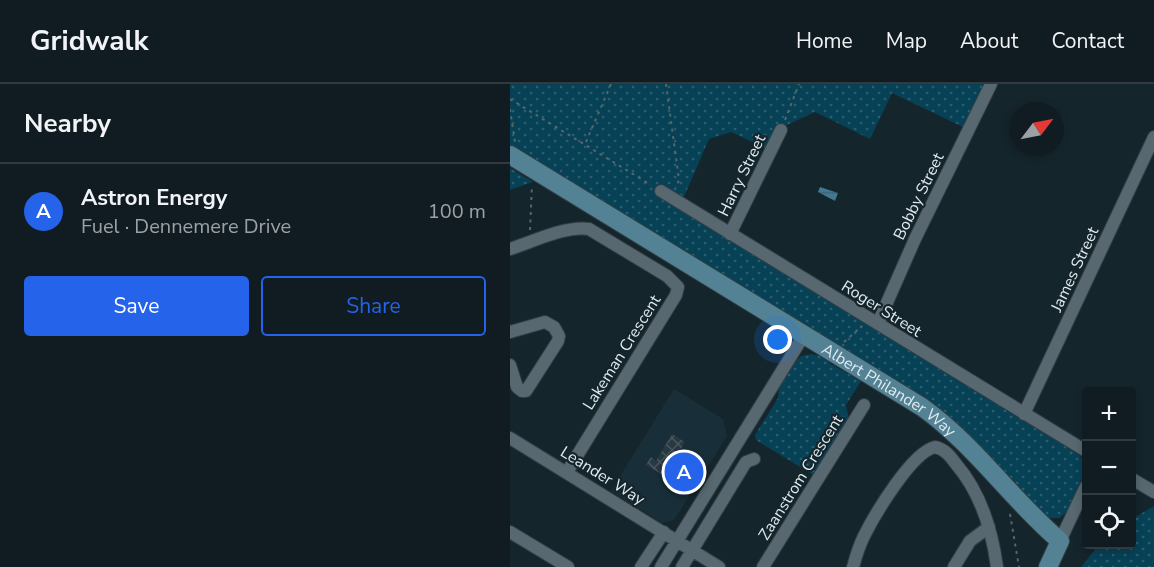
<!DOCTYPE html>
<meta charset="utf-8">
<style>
body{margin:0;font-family:"Nunito Sans",sans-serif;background:#1e292e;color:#f1f3f6}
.controls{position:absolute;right:18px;bottom:18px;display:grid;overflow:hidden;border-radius:6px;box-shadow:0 3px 9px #0003}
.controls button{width:54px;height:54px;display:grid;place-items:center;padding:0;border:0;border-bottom:2px solid #303a3f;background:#101c21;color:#f1f3f6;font:30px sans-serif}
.compass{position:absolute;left:500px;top:18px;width:54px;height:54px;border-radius:50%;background:#101c21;box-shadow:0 3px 9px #0003;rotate:58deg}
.you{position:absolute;left:268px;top:256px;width:21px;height:21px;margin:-15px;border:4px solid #fff;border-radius:50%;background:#1a73e8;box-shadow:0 0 0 9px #1a73e833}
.badge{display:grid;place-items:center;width:39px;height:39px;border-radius:50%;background:#2563eb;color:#fff;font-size:20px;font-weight:700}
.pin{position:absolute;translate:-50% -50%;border:3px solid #fff;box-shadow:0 2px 6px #0006}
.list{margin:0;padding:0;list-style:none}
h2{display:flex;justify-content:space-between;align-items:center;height:78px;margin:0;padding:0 24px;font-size:26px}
h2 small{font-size:20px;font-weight:400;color:#9ca1a5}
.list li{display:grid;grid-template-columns:39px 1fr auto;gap:18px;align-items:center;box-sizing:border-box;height:96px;padding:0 24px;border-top:2px solid #303a3f}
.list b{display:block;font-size:22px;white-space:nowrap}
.list p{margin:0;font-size:20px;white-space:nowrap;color:#9ca1a5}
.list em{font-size:20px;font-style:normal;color:#9ca1a5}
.actions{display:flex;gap:12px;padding:18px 24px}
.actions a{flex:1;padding:14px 0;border:2px solid #2563eb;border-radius:6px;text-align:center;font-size:21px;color:#2563eb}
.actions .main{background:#2563eb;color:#fff}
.icon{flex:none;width:33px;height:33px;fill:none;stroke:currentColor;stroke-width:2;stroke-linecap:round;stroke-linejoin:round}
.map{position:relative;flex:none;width:644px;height:483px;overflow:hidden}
header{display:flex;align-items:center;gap:36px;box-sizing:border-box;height:84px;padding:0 30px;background:#101c21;border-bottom:2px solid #303a3f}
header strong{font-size:28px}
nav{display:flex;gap:33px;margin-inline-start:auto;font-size:21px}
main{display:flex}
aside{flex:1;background:#101c21}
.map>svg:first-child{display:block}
.built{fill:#182f39}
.grass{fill:url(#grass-dots)}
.water{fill:url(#water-rules)}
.building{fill:url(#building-cross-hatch)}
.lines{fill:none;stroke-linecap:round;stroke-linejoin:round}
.street-casing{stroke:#333e44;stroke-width:14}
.secondary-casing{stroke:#333e44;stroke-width:20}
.path{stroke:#58666d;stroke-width:2;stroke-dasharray:3 4.5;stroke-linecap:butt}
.street{stroke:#576870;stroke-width:12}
.secondary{stroke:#548295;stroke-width:18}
.labels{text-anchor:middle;stroke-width:4.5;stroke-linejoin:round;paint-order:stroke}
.street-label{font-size:16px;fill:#e0eaef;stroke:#15252c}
</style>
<header>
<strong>Gridwalk</strong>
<nav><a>Home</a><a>Map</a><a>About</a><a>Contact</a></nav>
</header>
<main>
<aside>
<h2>Nearby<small></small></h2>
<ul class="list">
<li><span class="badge">A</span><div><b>Astron Energy</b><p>Fuel · Dennemere Drive</p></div><em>100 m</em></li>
</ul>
<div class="actions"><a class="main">Save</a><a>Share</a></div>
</aside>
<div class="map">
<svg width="644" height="483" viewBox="0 0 644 483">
<defs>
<pattern id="grass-dots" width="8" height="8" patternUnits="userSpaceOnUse" patternTransform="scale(1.5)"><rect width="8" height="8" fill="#074156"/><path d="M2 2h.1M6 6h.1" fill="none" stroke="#2b5d6f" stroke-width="1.8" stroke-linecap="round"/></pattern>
<pattern id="water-rules" width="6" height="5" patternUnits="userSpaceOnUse" patternTransform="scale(1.5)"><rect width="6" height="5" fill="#427a93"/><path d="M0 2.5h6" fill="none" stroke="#426371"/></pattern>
<pattern id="building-cross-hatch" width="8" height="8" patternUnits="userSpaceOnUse" patternTransform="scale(1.5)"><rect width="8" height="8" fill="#293941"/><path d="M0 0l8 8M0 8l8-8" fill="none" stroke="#48565d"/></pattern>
</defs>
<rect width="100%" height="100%" fill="#15252c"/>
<path class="built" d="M 164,305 L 213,335 L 217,352 L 164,436 L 152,439 L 101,407 Z"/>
<path class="grass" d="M 0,0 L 474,0 L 455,44 L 382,9 L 360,55 L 305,28 L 277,41 L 264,68 L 221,48 L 199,55 L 173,115 L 147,110 L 569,371 L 575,378 L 575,388 L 557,428 L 549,434 L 535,434 L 456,350 L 0,66 Z
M 0,84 L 23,98 L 0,106 Z
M 301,270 L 319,274 L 319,279 L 351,297 L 336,321 L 339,335 L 305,392 L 246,356 L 245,351 L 268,314 L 269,303 L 285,278 L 291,272 Z
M 644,422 L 644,483 L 571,483 L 589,461 L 622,460 L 622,435 Z"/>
<path class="water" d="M 310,103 L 328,109 L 325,117 L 308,108 Z"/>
<path class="building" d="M 162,350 L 175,358 L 167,372 L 191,387 L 179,406 L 136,381 L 141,373 L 146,377 Z"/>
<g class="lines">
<defs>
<path id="street" d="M 151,107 L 576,367
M 220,150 L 271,46
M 0,165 C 22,158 57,141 79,145 L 157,192 L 168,203 L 166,211 L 57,388
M 368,239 L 405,155 L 481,0
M 0,248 L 35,238 L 44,243 L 49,252 L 48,257 L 16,307 L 12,307 L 7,303 L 0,281
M 514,330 L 644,53
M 0,354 L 209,483
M 622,395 L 644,408
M 0,448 L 58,483
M 550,457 L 576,402
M 131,483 L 154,448
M 151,483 L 294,251
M 172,483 L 236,378 L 244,375
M 253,483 L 354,321
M 343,483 C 346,472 349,462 354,452 C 365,430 402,368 425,363 C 435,365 440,372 446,380 C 471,409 482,446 487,483
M 444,483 L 460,457 L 479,443"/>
<g id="secondary">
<path id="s1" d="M 0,71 L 412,323 C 465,361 501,415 550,457 L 538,483"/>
</g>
</defs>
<use href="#street" class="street-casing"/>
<use href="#secondary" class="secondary-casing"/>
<path class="path" d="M 156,0 L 169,96 L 166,104
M 0,15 L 141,101
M 0,25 L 5,58
M 275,36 L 289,0
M 76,58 L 101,0
M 20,146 L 22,101
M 334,258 L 352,242
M 500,430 L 509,483"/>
<use href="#street" class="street"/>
<use href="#secondary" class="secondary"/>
</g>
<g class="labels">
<g class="street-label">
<text transform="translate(231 91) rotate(-64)" y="6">Harry Street</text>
<text transform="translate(408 112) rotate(-64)" y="6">Bobby Street</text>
<text transform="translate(564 185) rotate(-65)" y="6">James Street</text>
<text transform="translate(372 224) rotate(32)" y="6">Roger Street</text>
<text transform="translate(111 268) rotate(-58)" y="6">Lakeman Crescent</text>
<text dy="6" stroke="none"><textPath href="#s1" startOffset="446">Albert Philander Way</textPath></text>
<text transform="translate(93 391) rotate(32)" y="6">Leander Way</text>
<text transform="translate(290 393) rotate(-58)" y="6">Zaanstrom Crescent</text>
</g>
</g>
</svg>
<div class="controls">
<button>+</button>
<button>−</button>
<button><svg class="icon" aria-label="locate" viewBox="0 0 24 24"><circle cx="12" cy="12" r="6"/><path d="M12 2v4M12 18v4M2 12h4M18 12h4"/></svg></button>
</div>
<svg class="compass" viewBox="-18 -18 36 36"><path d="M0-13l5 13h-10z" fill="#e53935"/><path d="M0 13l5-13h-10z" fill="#9ca1a5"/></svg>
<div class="you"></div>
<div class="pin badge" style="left:174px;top:388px">A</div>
</div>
</main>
